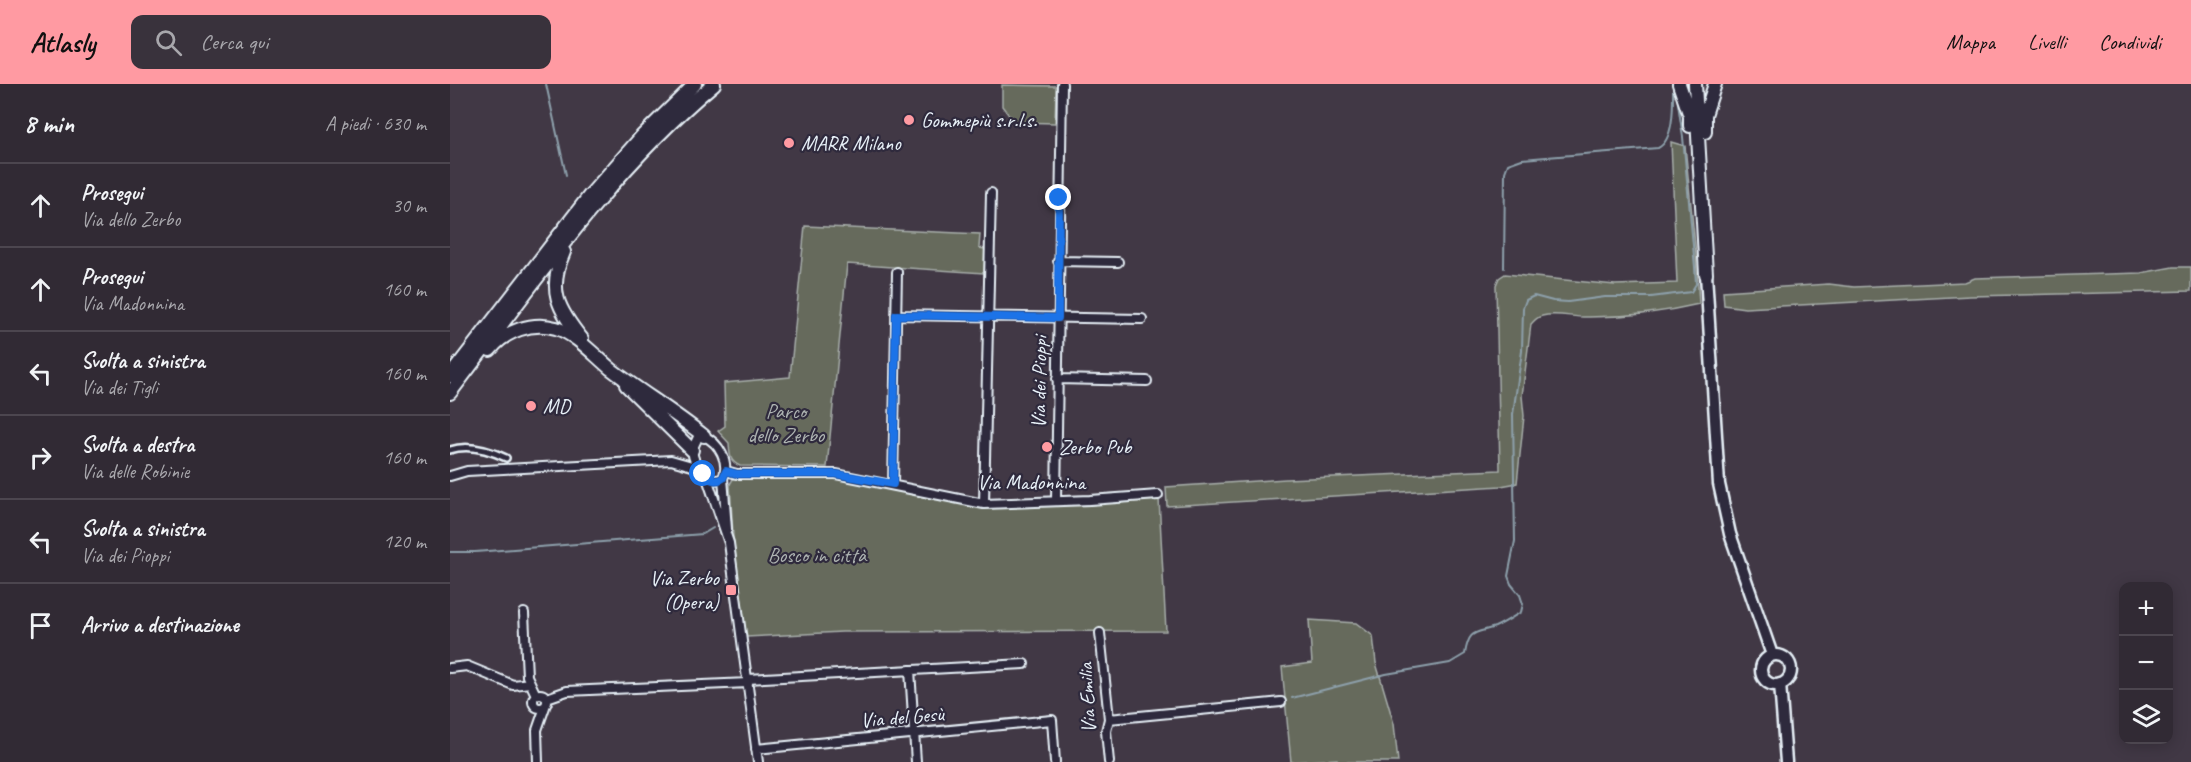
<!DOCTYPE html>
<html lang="it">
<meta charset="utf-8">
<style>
body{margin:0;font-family:Caveat,sans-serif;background:#39323c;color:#f1f3f6}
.controls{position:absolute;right:18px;bottom:18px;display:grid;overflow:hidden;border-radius:12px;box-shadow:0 3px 15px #0003}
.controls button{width:54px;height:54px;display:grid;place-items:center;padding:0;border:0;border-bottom:2px solid #4c464f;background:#312a34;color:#f1f3f6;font:30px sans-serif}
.stop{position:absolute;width:18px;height:18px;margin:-14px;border:4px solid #1a73e8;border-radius:50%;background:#fff}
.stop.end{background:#1a73e8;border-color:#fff;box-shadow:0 2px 6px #0008}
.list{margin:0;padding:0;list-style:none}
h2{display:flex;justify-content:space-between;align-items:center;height:78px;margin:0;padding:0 24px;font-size:26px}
h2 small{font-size:20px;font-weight:400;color:#a8a7ac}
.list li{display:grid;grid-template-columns:39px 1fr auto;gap:18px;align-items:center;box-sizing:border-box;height:84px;padding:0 24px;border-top:2px solid #4c464f}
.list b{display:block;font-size:22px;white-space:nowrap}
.list p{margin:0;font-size:20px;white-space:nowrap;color:#a8a7ac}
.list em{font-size:20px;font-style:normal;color:#a8a7ac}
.icon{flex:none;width:33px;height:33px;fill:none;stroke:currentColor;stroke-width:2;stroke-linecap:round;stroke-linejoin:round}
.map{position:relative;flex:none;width:1741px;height:678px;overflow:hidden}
header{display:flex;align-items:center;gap:36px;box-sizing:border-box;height:84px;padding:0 30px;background:#ff9aa2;color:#111}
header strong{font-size:28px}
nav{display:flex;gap:33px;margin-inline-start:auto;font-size:21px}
.search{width:420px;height:54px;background:#39323c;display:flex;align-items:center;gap:15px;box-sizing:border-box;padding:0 21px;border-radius:12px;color:#a8a7ac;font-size:22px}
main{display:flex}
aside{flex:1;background:#312a34}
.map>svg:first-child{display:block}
.green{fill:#666a5c;stroke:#a7aeaa;stroke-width:1.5}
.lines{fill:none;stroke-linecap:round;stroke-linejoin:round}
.stream{stroke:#8da0ab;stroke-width:2}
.pedestrian-casing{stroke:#e8f1f8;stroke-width:10}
.minor-casing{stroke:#e8f1f8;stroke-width:12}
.secondary-casing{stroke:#e8f1f8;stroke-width:15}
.trunk-casing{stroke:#e8f1f8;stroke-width:16}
.pedestrian{stroke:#2f2a3d;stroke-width:5}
.minor{stroke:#2f2a3d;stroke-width:8}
.secondary{stroke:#2f2a3d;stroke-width:10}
.trunk{stroke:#2f2a3d;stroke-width:12}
.route{stroke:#1a73e8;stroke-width:8}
.poi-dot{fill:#ff9aa2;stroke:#2f2a3d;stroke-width:2}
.labels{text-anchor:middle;stroke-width:4.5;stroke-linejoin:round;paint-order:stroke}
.poi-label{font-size:21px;fill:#e8f1f8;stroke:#2f2a3d;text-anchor:start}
.street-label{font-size:21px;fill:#e8f1f8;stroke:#2f2a3d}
.park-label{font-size:21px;fill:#aeb4b2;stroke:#2f2a3d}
</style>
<header>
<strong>Atlasly</strong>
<div class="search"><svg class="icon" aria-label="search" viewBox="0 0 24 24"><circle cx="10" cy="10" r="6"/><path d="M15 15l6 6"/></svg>Cerca qui</div>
<nav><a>Mappa</a><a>Livelli</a><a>Condividi</a></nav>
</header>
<main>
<aside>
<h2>8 min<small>A piedi · 630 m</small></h2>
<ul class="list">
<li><svg class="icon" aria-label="ahead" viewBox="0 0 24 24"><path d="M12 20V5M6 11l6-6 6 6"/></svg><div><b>Prosegui</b><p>Via dello Zerbo</p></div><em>30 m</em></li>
<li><svg class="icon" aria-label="ahead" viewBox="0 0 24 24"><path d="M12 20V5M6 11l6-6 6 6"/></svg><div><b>Prosegui</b><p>Via Madonnina</p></div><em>160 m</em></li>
<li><svg class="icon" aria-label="left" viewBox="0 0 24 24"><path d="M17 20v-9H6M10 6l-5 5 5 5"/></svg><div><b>Svolta a sinistra</b><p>Via dei Tigli</p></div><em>160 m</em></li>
<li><svg class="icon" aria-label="right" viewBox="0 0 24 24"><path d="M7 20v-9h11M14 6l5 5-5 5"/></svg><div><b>Svolta a destra</b><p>Via delle Robinie</p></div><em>160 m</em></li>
<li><svg class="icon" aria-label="left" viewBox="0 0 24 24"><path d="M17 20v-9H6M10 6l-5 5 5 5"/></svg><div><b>Svolta a sinistra</b><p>Via dei Pioppi</p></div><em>120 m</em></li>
<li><svg class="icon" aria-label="arrive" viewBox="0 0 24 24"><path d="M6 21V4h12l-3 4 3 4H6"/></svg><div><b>Arrivo a destinazione</b></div></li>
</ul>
</aside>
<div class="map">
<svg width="1741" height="678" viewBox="0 0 1741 678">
<rect width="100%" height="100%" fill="#413845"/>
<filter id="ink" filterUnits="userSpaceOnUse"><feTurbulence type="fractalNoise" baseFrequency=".0167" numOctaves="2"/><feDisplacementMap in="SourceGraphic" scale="12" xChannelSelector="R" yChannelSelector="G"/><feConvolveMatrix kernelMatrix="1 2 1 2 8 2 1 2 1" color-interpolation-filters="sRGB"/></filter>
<g filter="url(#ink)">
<path class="green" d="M 552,1 L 606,2 L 605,39 L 564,38 L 552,22 Z
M 1221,58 L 1235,62 L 1246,171 L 1249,220 C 1211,229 1177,233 1139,233 C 1124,234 1107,228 1092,232 C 1087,233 1085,236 1081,240 L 1072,312 L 1074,332 L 1067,399 L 1051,402 L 717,422 L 716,403 L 836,395 L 1050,386 L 1046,201 L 1049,194 L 1055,190 L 1165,201 L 1227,199 Z
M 355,142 L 530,150 L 529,164 L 535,165 L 534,189 L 397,180 L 377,383 L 290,382 C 279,377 280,371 279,359 L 268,347 L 275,342 L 274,299 L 340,293 Z
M 1723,183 L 1741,183 L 1741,207 L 1520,212 L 1295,224 L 1274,221 L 1273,207 L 1379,200 L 1404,203 L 1515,198 L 1525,194 L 1691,189 Z
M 385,393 L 529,423 L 709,415 L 716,547 L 392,548 L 296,553 L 283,452 L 280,400 L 283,395 Z
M 859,536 L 906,539 L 923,552 L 926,579 L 944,640 L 948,678 L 887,678 L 887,675 L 841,678 L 832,583 L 862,579 Z"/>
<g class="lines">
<path class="stream" d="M 96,0 L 116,91
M 1054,184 L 1055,88 L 1058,80 L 1072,75 L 1208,64 C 1225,56 1223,18 1223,1
M 0,468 L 25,468 L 253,450 L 263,444
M 842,614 L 936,590 L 1000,579 L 1015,570 C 1019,545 1025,550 1045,543 C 1054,539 1063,533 1071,528 L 1073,520 L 1070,511 L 1061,500 L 1058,492 L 1065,457 L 1063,330 L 1072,267 L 1073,224 L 1076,216 L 1084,212 L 1103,217 L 1118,218 L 1155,213 L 1201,213 L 1241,208 L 1246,200 L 1245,183 L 1233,53 L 1227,13"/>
<defs>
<path id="pedestrian" d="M 0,366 C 18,360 39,366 56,374"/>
<path id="minor" d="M 608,177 L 668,178
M 446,231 L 692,235
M 607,295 L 697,297
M 276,387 L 287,390 L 386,390 L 534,420 L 640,416 L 708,411
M 0,392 L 17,387 L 221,376 L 249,384
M 257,394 L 279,459 L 308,678
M 273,394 C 256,403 244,381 242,366 L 248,353 L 254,352 C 269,359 280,378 273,394 L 277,445
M 443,400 L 447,188
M 606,417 L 612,0
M 534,420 L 541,109
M 74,529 L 77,592 L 86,611
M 650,549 L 659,635 L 656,647 L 659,678
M 0,584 L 17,582 L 63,601 L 80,599
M 460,586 L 466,678
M 297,595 L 574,580
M83 617a7 7 0 1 1 14 0a7 7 0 1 1-14 0Z
M 97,614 L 117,607 L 298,599
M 659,635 L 831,618
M 306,665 L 602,636 L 605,678
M 88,678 L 87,646 L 95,623"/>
<path id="secondary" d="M 1256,190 L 1269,400 L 1280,450 L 1322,571
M1311 586a15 15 0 1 1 30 0a15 15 0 1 1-30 0Z
M 1330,600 L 1336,678"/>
<path id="trunk" d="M 1229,0 L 1240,32 L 1240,42
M 1245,0 L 1256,190
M 1255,48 L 1255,31 L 1265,0
M 114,168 C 97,206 108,225 132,255
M 40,266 C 55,247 82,237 106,244 C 127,251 144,271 161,285 C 191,308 224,328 254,352
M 0,292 L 140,111 L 192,52 L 245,0
M 176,301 L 242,366
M 0,309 C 82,202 160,87 264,0"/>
</defs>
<use href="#pedestrian" class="pedestrian-casing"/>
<use href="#minor" class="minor-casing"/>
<use href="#secondary" class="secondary-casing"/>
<use href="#trunk" class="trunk-casing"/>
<use href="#pedestrian" class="pedestrian"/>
<use href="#minor" class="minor"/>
<use href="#secondary" class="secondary"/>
<use href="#trunk" class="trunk"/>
</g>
</g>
<g class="lines" filter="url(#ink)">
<path class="route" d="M 253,390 C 259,396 265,399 273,394 L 276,387 L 287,390 L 386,390 L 443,400 L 446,231 L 608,234 L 609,114"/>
</g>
<g class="poi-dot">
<circle cx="459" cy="36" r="6"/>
<circle cx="339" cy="59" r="6"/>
<circle cx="81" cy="322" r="6"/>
<circle cx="597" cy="363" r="6"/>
<rect x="275" y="500" width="12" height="12" rx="3"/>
</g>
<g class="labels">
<g class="poi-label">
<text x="471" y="43">Gommepiù s.r.l.s.</text>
<text x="351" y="66">MARR Milano</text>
<text x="93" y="329">MD</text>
<text x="609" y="370">Zerbo Pub</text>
<text x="269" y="501" text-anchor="end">Via Zerbo<tspan x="269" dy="24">(Opera)</tspan></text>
</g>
<g class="street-label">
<text transform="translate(589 298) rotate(-89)" y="7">Via dei Pioppi</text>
<text x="581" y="405">Via Madonnina</text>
<text transform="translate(637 614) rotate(-93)" y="7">Via Emilia</text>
<text transform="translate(452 633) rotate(-5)" y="7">Via del Gesù</text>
</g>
<g class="park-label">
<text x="336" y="334">Parco<tspan x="336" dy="24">dello Zerbo</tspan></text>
<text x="367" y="478">Bosco in città</text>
</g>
</g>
</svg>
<div class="controls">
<button>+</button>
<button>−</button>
<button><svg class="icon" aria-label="layers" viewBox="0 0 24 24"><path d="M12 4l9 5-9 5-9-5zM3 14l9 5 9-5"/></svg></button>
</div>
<div class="stop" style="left:253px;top:390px"></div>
<div class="stop end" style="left:609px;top:114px"></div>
</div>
</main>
